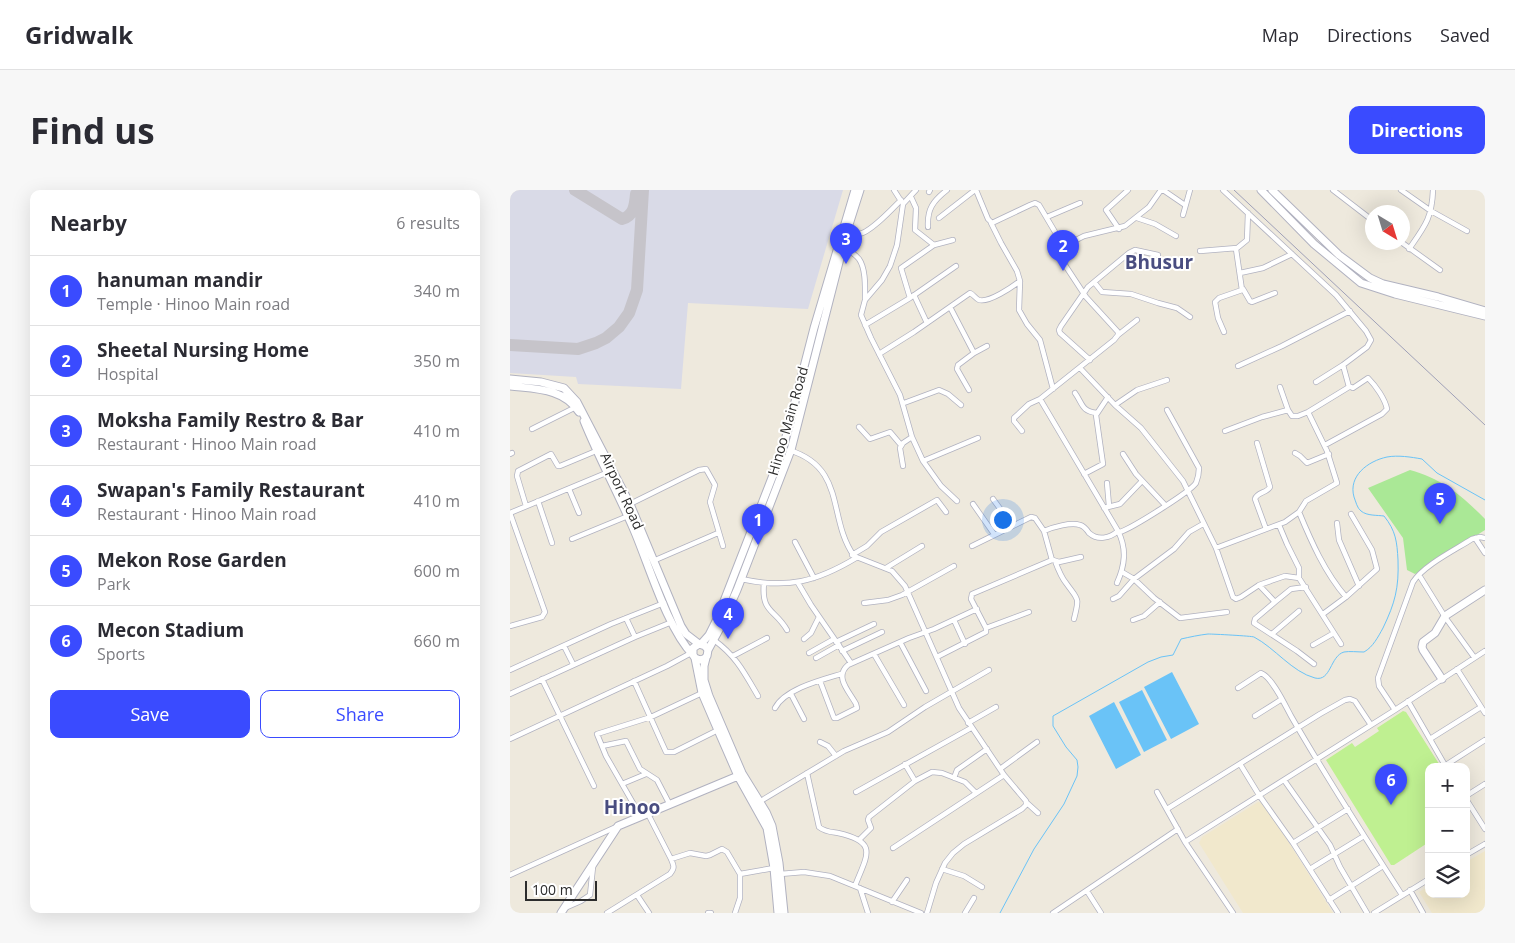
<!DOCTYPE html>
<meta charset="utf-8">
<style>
body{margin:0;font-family:"Open Sans",sans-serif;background:#f7f7f7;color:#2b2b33}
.controls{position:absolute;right:15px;bottom:15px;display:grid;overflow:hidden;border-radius:10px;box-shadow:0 5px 20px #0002}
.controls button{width:45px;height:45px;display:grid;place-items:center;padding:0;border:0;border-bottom:1px solid #e1e1e2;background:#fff;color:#2b2b33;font:25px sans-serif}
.compass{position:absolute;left:855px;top:15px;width:45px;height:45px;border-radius:50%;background:#fff;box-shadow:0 5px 20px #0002;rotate:142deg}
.scale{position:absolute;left:15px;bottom:12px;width:72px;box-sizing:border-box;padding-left:5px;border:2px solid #2c2c2c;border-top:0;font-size:14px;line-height:18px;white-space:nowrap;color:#2c2c2c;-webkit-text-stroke:4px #fff;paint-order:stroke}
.you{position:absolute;left:492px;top:329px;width:18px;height:18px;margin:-12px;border:4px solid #fff;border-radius:50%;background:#1a73e8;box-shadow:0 0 0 8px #1a73e833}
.badge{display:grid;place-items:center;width:32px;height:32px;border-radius:50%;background:#3a4bff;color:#fff;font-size:16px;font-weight:700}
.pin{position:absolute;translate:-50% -41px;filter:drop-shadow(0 1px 2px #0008)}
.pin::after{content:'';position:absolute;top:26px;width:18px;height:15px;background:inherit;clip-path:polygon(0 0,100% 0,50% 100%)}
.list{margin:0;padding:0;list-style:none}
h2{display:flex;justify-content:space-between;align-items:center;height:65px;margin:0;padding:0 20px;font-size:21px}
h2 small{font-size:16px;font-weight:400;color:#7c7c81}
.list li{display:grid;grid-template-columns:32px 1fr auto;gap:15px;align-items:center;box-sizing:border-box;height:70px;padding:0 20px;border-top:1px solid #e1e1e2}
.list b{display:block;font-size:19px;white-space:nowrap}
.list p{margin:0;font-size:16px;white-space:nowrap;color:#7c7c81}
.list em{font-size:16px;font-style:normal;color:#7c7c81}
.actions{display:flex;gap:10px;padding:15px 20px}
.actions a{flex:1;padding:11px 0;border:1px solid #3a4bff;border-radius:10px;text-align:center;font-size:18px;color:#3a4bff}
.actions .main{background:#3a4bff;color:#fff}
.icon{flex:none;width:28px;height:28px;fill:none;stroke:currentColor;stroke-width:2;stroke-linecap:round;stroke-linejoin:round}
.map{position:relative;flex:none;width:975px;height:723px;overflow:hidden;border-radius:10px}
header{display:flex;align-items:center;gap:30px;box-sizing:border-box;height:70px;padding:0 25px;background:#fff;border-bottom:1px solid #e1e1e2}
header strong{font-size:24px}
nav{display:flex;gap:28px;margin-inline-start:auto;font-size:18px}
.intro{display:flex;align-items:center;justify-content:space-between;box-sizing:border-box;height:120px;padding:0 30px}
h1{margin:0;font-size:35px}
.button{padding:12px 22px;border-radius:10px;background:#3a4bff;color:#fff;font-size:18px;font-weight:700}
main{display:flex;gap:30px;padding:0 30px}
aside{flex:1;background:#fff;border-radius:10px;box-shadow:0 5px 20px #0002}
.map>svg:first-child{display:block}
.education{fill:#f1e8cc}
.airport{fill:#d9dae7}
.green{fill:#aae896}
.pitch{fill:#bff091}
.water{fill:#6ac3f7}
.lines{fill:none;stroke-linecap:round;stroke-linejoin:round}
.stream{stroke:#6ac3f7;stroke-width:1}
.taxiway{stroke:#c6c4ca;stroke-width:12}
.street-casing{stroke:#b1b2c0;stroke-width:6}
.secondary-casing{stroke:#b1b2c0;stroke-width:9}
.street{stroke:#fff;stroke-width:4.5}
.secondary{stroke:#fff;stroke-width:7}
.rail{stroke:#9fa0b7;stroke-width:1}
.labels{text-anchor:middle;stroke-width:4;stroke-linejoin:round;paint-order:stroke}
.street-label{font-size:14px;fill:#2c2c2c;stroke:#fff}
.district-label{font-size:19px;font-weight:bold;fill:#494d80;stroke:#fff}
</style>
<header>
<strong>Gridwalk</strong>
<nav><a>Map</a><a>Directions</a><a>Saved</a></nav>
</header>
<div class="intro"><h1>Find us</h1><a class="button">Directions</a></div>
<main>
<aside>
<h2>Nearby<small>6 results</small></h2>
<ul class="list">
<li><span class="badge">1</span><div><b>hanuman mandir</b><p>Temple · Hinoo Main road</p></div><em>340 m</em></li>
<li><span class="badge">2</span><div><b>Sheetal Nursing Home</b><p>Hospital</p></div><em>350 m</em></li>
<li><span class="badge">3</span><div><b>Moksha Family Restro &amp; Bar</b><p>Restaurant · Hinoo Main road</p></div><em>410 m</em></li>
<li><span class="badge">4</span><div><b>Swapan's Family Restaurant</b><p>Restaurant · Hinoo Main road</p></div><em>410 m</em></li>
<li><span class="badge">5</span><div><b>Mekon Rose Garden</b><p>Park</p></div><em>600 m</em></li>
<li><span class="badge">6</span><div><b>Mecon Stadium</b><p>Sports</p></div><em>660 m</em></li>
</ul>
<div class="actions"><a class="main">Save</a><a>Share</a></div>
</aside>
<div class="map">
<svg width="975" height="723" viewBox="0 0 975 723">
<rect width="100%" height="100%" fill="#eee9dd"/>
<path class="education" d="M 748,612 L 754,613 L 823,723 L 733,723 L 689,653 L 692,647 Z
M 975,661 L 975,723 L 922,723 L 909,702 L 919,696 L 919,704 L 956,704 L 956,672 Z"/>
<path class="airport" d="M 0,0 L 333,0 L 298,119 L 178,113 L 171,199 L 68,194 L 66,187 L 0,183 Z"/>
<path class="green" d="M 900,280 C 933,289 952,306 975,329 L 975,340 L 905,384 L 897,380 L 893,348 L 858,298 Z"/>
<path class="pitch" d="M 893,521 L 896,522 L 931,577 L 919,577 L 919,652 L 884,675 L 881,675 L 816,570 L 842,553 L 845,557 L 869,541 L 867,538 Z"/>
<path class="water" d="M 662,482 L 689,534 L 661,549 L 634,497 Z
M 632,500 L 657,550 L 634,562 L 609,512 Z
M 604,512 L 631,565 L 606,579 L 579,526 Z"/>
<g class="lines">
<path class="stream" d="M 490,723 L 524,659 L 554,614 L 567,586 L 568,577 L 567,570 L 556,557 L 543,536 L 543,526 L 638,472 L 651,467 L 663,465 L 671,449 C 680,447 689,445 698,444 C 703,444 742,446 744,447 C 765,458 782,482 805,488 C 821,492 820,466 834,462 C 839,461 848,462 854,462 C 863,457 868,447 873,438 C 885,413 889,398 888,370 C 887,352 886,341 874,326 C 867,325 857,326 851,321 C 847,318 846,312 844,307 C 838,286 858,271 877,267 C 888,265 901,267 912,269 L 927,283 L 975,310"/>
<path class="taxiway" d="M 65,0 L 112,29 C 124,26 125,15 126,4
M 0,155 L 68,159 L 86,153 L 96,148 L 109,137 L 119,123 L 127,100 L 133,0"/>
<defs>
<path id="street" d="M 384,0 L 391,11
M 406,0 L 393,14 L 387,55 L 380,76 L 372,90 L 355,110 L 351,125 L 361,148 L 390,205 L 402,247 L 413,271 L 431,296 L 447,311
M 653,0 L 675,15
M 823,0 L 862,30
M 891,0 L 921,21 L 957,41
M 419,2 L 420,0
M 401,7 L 406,18 L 405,40 L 424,55
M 673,25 L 680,0
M 537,27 L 570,13
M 429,28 L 465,0
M 627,28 L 645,34 L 666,46
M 481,33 L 491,53 L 507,81 L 510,91 L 509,120 L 517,134 L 530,150 L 543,199
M 418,37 C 417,19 423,11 437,0
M 609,39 L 596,20 L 618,0
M 337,41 C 340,42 345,44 349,44 C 360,43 383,18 391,10
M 891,52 L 930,80
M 333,56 C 338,60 345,64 349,69 C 356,79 355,97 355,109
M 552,57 L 574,46 L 615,36 L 639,17 L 651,0
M 899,59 C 915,36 922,28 923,0
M 690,61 L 727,58
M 730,83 L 753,78 L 782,64
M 584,92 L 592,102 L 621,104 L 648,113 L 667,118 L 680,127
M 733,99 L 740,111 L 742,112 L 765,103
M 404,105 L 417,133
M 400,108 L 391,78 L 424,55 L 443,50
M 440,117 L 464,163 L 477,156
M 355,135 L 400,108 L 446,76
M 714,142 L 708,128 L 705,112 L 709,108 L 732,100 L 726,59 L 737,50 L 738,23
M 608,145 L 627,130
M 369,164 L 404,142 L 460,103 C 463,104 466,109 469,110 C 479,113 502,97 510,91
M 580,170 L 550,143 L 549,140 L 551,136 L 578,97 L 619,63 L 625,60 L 648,65
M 728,176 L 772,156 L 840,121
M 570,178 L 605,215 L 631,238 L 673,291 L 706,358 L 723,407 L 726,409 L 731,407 L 749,395 L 765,412 L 745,429 L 744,433 L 787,461 L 804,474
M 806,192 L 833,175
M 770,197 L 778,220 L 782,226 L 788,226 L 798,222
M 459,200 L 447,179 L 448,175 L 464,163
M 565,203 C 573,214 571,221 587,223
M 394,213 L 429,200 L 438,204 L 451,215
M 605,215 L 627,200 L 657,190
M 349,237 L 360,249 L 380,242 L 391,255
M 22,239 L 66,217
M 512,241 L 504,231 L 504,228 L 519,214 L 530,209
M 715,241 L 752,227 L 778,220
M 747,253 L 760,297 C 757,303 747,302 745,309 L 756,339
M 815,255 L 872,224 L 877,219 C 875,209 866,196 858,188 L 843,198 L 839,196
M 279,260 C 337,278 317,328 344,366 L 382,381 L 395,396 L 449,518 L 494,585 L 516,611 L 516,615 L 512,619 L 454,654 L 443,663 L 435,673 L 426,693 L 417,723
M 785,263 L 790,266 L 797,273 L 819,264
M 0,264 L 2,263
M 613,264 L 626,284 L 655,315
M 413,271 L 468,248
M 393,276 L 390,258 L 393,253 L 402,247
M 574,284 L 593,274 L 586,225 L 598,207
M 597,293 L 599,316
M 59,299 L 69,323
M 483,309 L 502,335
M 28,311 L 42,353
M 120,314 L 189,280 L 196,279 L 205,295 L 200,312 L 213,356
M 463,314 L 484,344
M 16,316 L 7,286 L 8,281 L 41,264 L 48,276 L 50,276 L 86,261
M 594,318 L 610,314 L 632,291
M 789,322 C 801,351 815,383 836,407
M 0,323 L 96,283
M 827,333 L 829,350 L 849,396
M 769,335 L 777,354 L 789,378 L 789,388
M 610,342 C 622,338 680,302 686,293 C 688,288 689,283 689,278 L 657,220
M 965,348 L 975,363
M 62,349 L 118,326
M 285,352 L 304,388
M 462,356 L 521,327 L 525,328 L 534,341
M 706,358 L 775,332 L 789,322 L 796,311 L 827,293 L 817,261 L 798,222 L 839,197 L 833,175 L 857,157 L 861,150 L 856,141 L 826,105 L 713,0
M 342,365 L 357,356 L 371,342 L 427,310 L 436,322
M 543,370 L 549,372 L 571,367
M 143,371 L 208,343
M 545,371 C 548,379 551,387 556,393 C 568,410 570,406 564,429
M 376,378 L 412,356
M 612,382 L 624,389 L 644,408 L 670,428 L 717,422
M 909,385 L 935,427 L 964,467
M 231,389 C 277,399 306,392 346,368
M 254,393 C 251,423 265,419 277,440
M 288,393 L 301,415 L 341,473
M 607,393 C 615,375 617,359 608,341
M 749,395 L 775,386 L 789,388 L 831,454
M 603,409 L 609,406 L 624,389 L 664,359 L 679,342 L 693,334
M 765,412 L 781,399 L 796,397
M 354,413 L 378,410 L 392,405 L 444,376
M 813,424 L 836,407 L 867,379 L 862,360 L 841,324
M 116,428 L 125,447
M 444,430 L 455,454
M 623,430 L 634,426 L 650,412
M 0,436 L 32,427 L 35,422 L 0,323
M 476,438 L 519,422
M 762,444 L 789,421
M 294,449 L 301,443 L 309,427
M 204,450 C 226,466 234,482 248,506
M 326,452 L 364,434
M 390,452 L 416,501
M 803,455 L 824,443
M 54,456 L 63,474
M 332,461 L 372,442
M 299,463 L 324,449
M 364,464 L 394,515
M 223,466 L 257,448
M 427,467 L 476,442 L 476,438 L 461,409 L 462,404 L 542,370 L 534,341 C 543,337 561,332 570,335 C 574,336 577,340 579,343 C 588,351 600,348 608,341 L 530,209 L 604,150 L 608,145 L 608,142 L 576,107 L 553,72 L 551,52 L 529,15 L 525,13 L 520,15 L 482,33 L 478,29 L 466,0
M 306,468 L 329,455
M 947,479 L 975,523
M 0,480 L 101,434 L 154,413
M 32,489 L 84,596
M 124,491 L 156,562 L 164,562 L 208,540
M 310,491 L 324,528 L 327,528 L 347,518 L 346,514 C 339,501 324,487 338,475 L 399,448 L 424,439 L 467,419
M 728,498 L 751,483 C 762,487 775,515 781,526 C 816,587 854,646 892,705
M 0,504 L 125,447 L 162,432
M 281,504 L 294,529
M 898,511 L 936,577
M 265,518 C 275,499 311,490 331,484
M 885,520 L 869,496 L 868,488 L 903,392 C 914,375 945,360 962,349 L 970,347 L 975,348
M 745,526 L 772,509
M 458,533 L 486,517
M 0,549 L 157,476 L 181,463
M 920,549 L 971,517
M 310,552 L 318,556 L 326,566
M 92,556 L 116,551 L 130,579 L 147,590 L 160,615
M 395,574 L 405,591
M 730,574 L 749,605 L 783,653 L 828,723
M 936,575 L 975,550
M 490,579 L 527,552
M 297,583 L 309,637 C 315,642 321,642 328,643 C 369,652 357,665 345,696
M 444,588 L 447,580 L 477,559
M 774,590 L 820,655 L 830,677 L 857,723
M 112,594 L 136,584
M 346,602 L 461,538
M 647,602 L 675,652 L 723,723
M 956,606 L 975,594
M 956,609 L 975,639
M 249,612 L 334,561 L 378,542 L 415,517 L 479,480
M 517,613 L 528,623
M 657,619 L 810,524 L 835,510 L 840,509 L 845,511 L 861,535
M 131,627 L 96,566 L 87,544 L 141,527 L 192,503
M 350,649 L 361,638 L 358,630 L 359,627 L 405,591 L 422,582 L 432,583 L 455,592 L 466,603
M 675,652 L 885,520 L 975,461
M 783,653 L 838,619
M 383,658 L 494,585
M 956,665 L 975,654
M 161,669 L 180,663 L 196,666 L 200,665 L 212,659 L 217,662 L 230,684
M 432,679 L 454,686 L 472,697
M 800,679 L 854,646
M 270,684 L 294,682 L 320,686 L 411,723
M 0,685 L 106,637
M 350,698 L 358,723
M 900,700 L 913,723
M 577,701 L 591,723
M 127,705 L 139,723
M 819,710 L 873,676
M 382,712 L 397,690
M 55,718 L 71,711 L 80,705 L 83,677
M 97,723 L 160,684 C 165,678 164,676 161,669 L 138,624
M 198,723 L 201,723
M 225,723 L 230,708 L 230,684 L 264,678
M 455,723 L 464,708
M 543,723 L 668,639
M 864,723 L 919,689"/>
<path id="secondary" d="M 751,0 L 804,54 L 851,93 L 885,104 L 975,126
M 762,0 L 829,65 L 860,88 L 873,94 L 928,107 L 975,121
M 0,189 L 31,192 L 54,198 L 67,212 L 120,314 L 171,436 L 176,444 L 189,454
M 0,196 C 25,199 54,198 69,222
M 74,231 C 89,268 108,303 124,340 C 139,375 157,438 183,465
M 191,454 L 199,445 L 207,429 L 272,262 L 304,138 L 345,0
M 198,460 L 195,456 L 189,454 L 183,458 L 183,465 L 185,468 L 190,470 L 194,469 L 197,466 L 198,460 L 210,438 L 227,400 L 281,260 L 337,41 L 350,0
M 185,468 L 192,503 L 204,531 L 228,586 L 257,638 L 264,678 L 268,723
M 196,468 L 194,476 L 194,490 L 199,506 L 232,583 L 256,622 L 262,636 L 269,673 L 274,723
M 932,489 L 913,460 L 912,457 L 913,452 L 925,443 L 935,426 L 975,400
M 51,723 L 108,636 L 228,586"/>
</defs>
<use href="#street" class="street-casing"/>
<use href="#secondary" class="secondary-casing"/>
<use href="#street" class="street"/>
<use href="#secondary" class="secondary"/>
<path class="rail" d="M 724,0 L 975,235"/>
</g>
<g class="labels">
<g class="street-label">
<text transform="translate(278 231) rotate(-74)" y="5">Hinoo Main Road</text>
<text transform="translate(112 301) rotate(65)" y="5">Airport Road</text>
</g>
<g class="district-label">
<text x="649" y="79">Bhusur</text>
<text x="122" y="624">Hinoo</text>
</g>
</g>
</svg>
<div class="controls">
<button>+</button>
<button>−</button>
<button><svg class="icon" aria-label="layers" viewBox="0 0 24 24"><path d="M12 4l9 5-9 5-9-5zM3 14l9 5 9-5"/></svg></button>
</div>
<svg class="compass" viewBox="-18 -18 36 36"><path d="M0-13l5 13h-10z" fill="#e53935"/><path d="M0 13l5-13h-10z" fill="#7c7c81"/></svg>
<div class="scale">100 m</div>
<div class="you"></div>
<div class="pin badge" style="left:248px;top:355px">1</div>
<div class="pin badge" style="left:553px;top:81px">2</div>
<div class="pin badge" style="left:336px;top:74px">3</div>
<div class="pin badge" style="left:218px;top:449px">4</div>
<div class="pin badge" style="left:930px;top:334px">5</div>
<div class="pin badge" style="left:881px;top:615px">6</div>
</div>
</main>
